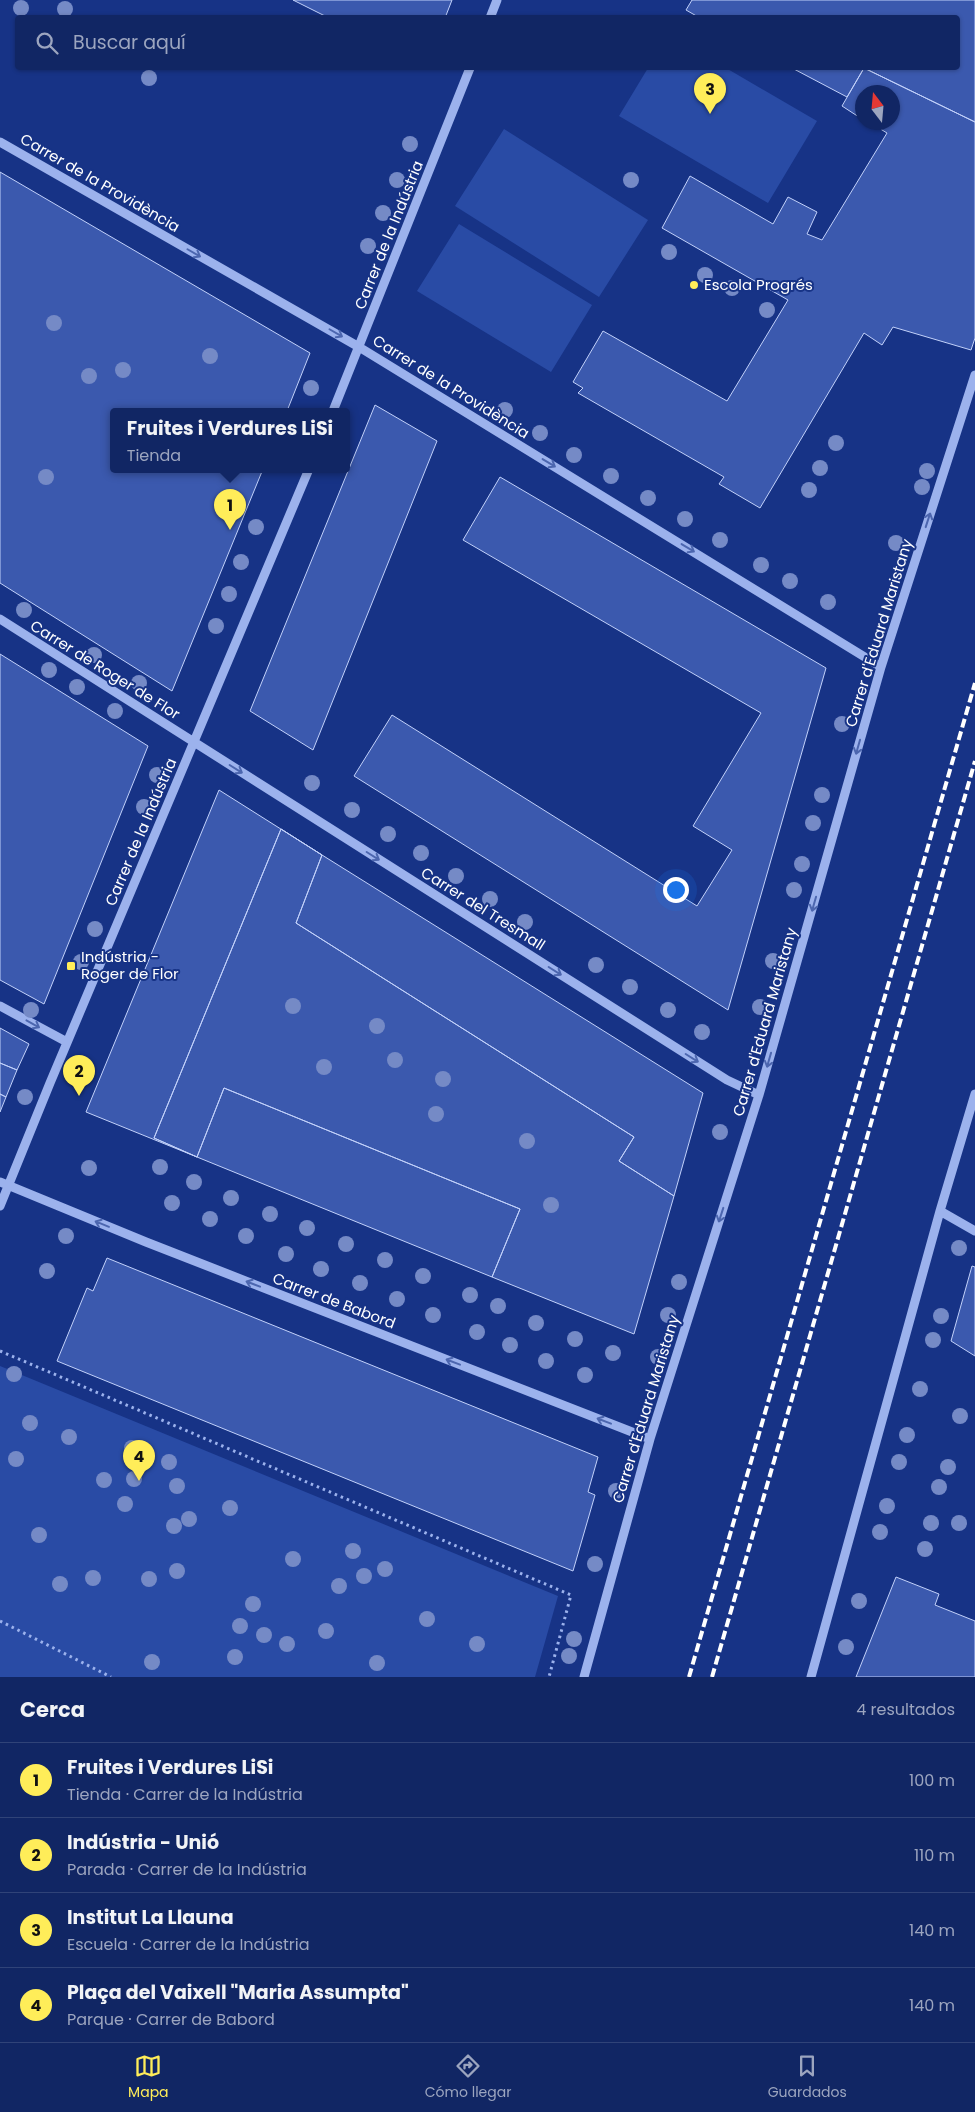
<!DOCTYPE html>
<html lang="es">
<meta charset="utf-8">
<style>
body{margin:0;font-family:Poppins,sans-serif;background:#1a2e6a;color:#f1f3f6}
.compass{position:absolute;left:855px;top:85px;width:45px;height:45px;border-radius:50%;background:#112664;box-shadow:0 1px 4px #0004;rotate:344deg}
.you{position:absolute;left:675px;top:889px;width:18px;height:18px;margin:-12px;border:4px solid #fff;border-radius:50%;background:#1a73e8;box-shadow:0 0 0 8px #1a73e833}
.badge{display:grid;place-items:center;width:32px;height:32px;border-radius:50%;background:#ffed59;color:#111;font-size:16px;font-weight:700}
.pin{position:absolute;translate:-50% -41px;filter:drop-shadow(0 1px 2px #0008)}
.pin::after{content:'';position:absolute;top:26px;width:18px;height:15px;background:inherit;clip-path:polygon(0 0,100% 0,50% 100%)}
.popup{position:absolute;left:110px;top:408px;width:240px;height:65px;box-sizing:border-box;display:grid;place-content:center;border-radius:5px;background:#112664;filter:drop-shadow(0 1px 4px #0005);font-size:16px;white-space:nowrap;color:#9ca5bf}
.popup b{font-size:19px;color:#f1f3f6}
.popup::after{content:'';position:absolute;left:50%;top:100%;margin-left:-10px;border:10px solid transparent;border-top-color:#112664}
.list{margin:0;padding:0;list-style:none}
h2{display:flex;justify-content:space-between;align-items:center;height:65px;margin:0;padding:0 20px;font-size:21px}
h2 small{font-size:16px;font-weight:400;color:#9ca5bf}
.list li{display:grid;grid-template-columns:32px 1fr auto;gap:15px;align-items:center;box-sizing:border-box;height:75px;padding:0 20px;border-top:1px solid #304378}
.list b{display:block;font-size:19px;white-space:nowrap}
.list p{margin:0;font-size:16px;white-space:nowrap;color:#9ca5bf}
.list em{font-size:16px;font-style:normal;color:#9ca5bf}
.icon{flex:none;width:28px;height:28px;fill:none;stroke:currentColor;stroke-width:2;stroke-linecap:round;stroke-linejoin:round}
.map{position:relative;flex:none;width:975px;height:1677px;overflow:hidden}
.search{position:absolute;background:#112664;box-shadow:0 1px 4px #0004;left:15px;right:15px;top:15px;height:55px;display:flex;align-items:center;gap:12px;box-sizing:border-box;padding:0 18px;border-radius:5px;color:#9ca5bf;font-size:19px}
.sheet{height:365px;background:#112664}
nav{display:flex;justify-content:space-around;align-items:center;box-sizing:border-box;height:70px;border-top:1px solid #304378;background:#112664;font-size:14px;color:#9ca5bf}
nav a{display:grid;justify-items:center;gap:2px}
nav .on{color:#ffed59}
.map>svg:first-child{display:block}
.green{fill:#294ba5}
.building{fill:#3b59ae;stroke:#c2d1fa}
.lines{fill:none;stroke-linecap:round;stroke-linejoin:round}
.path{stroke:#9cb2ed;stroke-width:3;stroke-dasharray:2.5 4;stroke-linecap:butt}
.minor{stroke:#9cb2ed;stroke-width:9}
.rail{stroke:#fff;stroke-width:4;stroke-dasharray:9 4;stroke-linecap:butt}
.tree{fill:#758ac6}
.oneway{stroke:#4c66af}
.poi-dot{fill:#ffed59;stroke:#173386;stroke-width:2}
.labels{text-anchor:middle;stroke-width:4;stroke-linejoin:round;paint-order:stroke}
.street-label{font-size:15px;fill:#fff;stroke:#173386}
.poi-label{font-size:15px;fill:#fff;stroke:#173386;text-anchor:start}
</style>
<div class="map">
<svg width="975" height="1677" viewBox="0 0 975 1677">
<rect width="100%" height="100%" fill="#173386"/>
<path class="green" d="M 648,68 L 726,68 L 817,121 L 768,203 L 619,116 Z
M 504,129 L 648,220 L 599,297 L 455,206 Z
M 459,224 L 592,305 L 551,372 L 417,291 Z
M 0,1366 L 558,1596 L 535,1677 L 0,1677 Z"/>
<path class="building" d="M 293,0 L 452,0 L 445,18 L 329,18 Z
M 692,0 L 975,0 L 975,122 L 864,68 L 847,97 L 792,68 L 958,68 L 958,18 L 700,18 L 686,10 Z
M 864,68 L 975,122 L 975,338 L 971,350 L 893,327 L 882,345 L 864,333 L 760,508 L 719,484 L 724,477 L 578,393 L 583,388 L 573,382 L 603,331 L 727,401 L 788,300 L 662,228 L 690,176 L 773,224 L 788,197 L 817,212 L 807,234 L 822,240 L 887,133 L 869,122 L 892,122 L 892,92 L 862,92 L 862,119 L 842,106 Z
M 0,172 L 310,353 L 287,411 L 114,411 L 114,469 L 263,469 L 172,691 L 0,583 Z
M 375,405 L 437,441 L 313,750 L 250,711 Z
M 500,477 L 826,668 L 728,1010 L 354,776 L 392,715 L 697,906 L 732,850 L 693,826 L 761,713 L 463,540 Z
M 0,654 L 148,746 L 44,1004 L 0,980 Z
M 219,790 L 322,855 L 281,829 L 154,1138 L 197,1157 L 86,1112 Z
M 281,829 L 322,855 L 296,923 L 634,1137 L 619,1161 L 674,1196 L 634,1334 L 492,1277 L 520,1209 L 224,1088 L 197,1157 L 154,1138 Z
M 322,855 L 703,1093 L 674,1196 L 619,1161 L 634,1137 L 296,923 Z
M 0,1028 L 29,1044 L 17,1070 L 0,1063 Z
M 0,1063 L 17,1070 L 6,1097 L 0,1094 Z
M 224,1088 L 520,1209 L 492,1277 L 197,1157 Z
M 0,1094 L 6,1097 L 0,1112 Z
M 107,1258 L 598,1457 L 588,1492 L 595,1495 L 573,1571 L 57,1361 L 87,1288 L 93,1291 Z
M 972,1266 L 975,1267 L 975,1356 L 951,1341 Z
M 896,1577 L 939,1594 L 935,1605 L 975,1621 L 975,1677 L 856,1677 Z"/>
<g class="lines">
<path class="path" d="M 0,1351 L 571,1595 L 549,1677
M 0,1621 L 111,1677"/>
<path class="minor" d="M 490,18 L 497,0
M 0,142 L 359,347 L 881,667
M 333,411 L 470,68
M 0,619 L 727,1080 L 759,1095
M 0,1006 L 67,1042
M 0,1182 L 146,1242 L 650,1439
M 0,1206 L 50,1083 L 309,469
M 940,1211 L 975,1231
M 584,1677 L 650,1439 L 759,1095 L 881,667 L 975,375
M 811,1677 L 940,1211 L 975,1094"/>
<path class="rail" d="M 689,1677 L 975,683
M 712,1677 L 975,761"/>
</g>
<g class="tree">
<circle cx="21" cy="8" r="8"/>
<circle cx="65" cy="9" r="8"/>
<circle cx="149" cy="78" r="8"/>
<circle cx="410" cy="144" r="8"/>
<circle cx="397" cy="180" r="8"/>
<circle cx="631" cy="180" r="8"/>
<circle cx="383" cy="213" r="8"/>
<circle cx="368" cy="246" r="8"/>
<circle cx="669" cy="252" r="8"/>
<circle cx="705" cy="275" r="8"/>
<circle cx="732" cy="288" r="8"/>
<circle cx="767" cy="310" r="8"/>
<circle cx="54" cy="323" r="8"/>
<circle cx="210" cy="356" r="8"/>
<circle cx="123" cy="370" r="8"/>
<circle cx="89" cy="376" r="8"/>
<circle cx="311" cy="388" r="8"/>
<circle cx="505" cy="410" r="8"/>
<circle cx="540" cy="433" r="8"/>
<circle cx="836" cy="443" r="8"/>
<circle cx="574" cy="455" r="8"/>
<circle cx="820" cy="468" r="8"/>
<circle cx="927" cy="471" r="8"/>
<circle cx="611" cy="476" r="8"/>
<circle cx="46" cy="477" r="8"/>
<circle cx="922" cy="487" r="8"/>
<circle cx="809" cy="490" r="8"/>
<circle cx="648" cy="498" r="8"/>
<circle cx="685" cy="519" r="8"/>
<circle cx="256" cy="527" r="8"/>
<circle cx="720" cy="540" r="8"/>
<circle cx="896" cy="543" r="8"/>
<circle cx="241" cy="562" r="8"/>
<circle cx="761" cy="565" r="8"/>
<circle cx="790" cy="581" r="8"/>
<circle cx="229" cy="594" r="8"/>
<circle cx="828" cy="602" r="8"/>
<circle cx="24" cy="610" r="8"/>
<circle cx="216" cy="626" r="8"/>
<circle cx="94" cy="655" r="8"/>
<circle cx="49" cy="670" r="8"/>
<circle cx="139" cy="683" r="8"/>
<circle cx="77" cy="687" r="8"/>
<circle cx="115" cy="711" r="8"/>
<circle cx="842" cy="724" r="8"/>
<circle cx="157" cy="775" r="8"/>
<circle cx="312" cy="783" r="8"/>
<circle cx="822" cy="795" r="8"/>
<circle cx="144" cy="807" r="8"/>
<circle cx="352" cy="810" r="8"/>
<circle cx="813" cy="823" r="8"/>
<circle cx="388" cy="834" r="8"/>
<circle cx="421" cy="853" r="8"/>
<circle cx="802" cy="864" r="8"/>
<circle cx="456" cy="876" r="8"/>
<circle cx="794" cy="890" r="8"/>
<circle cx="490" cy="899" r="8"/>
<circle cx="525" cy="922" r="8"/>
<circle cx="95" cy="929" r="8"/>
<circle cx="773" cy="961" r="8"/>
<circle cx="81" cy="962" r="8"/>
<circle cx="596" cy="965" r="8"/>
<circle cx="630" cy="987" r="8"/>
<circle cx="293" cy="1006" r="8"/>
<circle cx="760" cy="1007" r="8"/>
<circle cx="31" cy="1010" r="8"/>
<circle cx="668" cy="1010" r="8"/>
<circle cx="377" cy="1026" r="8"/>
<circle cx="702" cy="1032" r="8"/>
<circle cx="395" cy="1060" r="8"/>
<circle cx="324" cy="1067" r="8"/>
<circle cx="443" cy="1079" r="8"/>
<circle cx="25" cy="1097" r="8"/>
<circle cx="436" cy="1114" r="8"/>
<circle cx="720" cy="1132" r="8"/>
<circle cx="527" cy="1141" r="8"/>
<circle cx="160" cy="1167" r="8"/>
<circle cx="89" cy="1168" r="8"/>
<circle cx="194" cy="1182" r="8"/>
<circle cx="231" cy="1198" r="8"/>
<circle cx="172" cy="1203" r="8"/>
<circle cx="551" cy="1205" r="8"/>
<circle cx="270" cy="1214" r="8"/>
<circle cx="210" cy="1219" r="8"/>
<circle cx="307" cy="1228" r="8"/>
<circle cx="66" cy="1236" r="8"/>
<circle cx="246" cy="1236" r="8"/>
<circle cx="346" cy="1244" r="8"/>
<circle cx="959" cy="1248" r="8"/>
<circle cx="286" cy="1254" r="8"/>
<circle cx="385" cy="1260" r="8"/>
<circle cx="321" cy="1269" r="8"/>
<circle cx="47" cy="1271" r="8"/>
<circle cx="423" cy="1276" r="8"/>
<circle cx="679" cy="1282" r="8"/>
<circle cx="360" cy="1283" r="8"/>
<circle cx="470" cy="1295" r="8"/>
<circle cx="397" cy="1299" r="8"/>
<circle cx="498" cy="1306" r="8"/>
<circle cx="433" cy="1315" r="8"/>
<circle cx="668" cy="1315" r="8"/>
<circle cx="941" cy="1316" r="8"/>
<circle cx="536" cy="1323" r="8"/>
<circle cx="477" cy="1332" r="8"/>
<circle cx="575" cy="1339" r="8"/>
<circle cx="933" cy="1340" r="8"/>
<circle cx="510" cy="1345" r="8"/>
<circle cx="613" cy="1353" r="8"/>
<circle cx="658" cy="1357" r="8"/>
<circle cx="546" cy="1361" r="8"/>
<circle cx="14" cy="1374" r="8"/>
<circle cx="585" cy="1375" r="8"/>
<circle cx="920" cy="1389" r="8"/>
<circle cx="960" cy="1416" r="8"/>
<circle cx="30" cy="1423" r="8"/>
<circle cx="907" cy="1435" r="8"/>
<circle cx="69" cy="1437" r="8"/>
<circle cx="132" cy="1448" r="8"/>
<circle cx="16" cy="1459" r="8"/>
<circle cx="169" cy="1462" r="8"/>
<circle cx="899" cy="1462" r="8"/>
<circle cx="948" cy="1467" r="8"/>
<circle cx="134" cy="1479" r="8"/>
<circle cx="104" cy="1480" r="8"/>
<circle cx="177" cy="1486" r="8"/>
<circle cx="939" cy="1487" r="8"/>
<circle cx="616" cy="1491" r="8"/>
<circle cx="125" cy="1504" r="8"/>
<circle cx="887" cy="1506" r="8"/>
<circle cx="230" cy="1508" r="8"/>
<circle cx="189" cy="1519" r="8"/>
<circle cx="931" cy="1523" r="8"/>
<circle cx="959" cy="1523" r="8"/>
<circle cx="174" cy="1526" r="8"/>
<circle cx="880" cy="1532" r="8"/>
<circle cx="39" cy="1535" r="8"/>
<circle cx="925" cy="1549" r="8"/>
<circle cx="353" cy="1551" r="8"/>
<circle cx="293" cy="1559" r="8"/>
<circle cx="595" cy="1564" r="8"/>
<circle cx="385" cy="1569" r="8"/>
<circle cx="177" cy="1571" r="8"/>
<circle cx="364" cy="1576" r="8"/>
<circle cx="93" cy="1578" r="8"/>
<circle cx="149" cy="1579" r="8"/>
<circle cx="60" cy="1584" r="8"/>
<circle cx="339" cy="1586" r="8"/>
<circle cx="859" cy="1601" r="8"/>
<circle cx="253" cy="1604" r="8"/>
<circle cx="427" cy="1619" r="8"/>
<circle cx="240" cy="1626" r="8"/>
<circle cx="326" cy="1631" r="8"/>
<circle cx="264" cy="1635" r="8"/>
<circle cx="574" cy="1639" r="8"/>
<circle cx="287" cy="1644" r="8"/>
<circle cx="477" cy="1644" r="8"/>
<circle cx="846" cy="1647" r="8"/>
<circle cx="569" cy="1656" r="8"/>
<circle cx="235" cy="1657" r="8"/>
<circle cx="152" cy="1662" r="8"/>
<circle cx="377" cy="1663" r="8"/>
</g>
<defs><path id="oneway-shaft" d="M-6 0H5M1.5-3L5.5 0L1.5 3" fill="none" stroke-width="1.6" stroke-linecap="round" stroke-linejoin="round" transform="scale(1.25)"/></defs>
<g class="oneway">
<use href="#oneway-shaft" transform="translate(194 253) rotate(30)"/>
<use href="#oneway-shaft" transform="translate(336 333) rotate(30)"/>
<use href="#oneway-shaft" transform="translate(549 463) rotate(31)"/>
<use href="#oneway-shaft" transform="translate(928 520) rotate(-72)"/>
<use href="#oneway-shaft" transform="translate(688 548) rotate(31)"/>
<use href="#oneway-shaft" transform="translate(858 747) rotate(106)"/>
<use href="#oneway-shaft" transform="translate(236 769) rotate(32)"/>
<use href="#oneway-shaft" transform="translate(373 856) rotate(32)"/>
<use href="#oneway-shaft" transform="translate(814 904) rotate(106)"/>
<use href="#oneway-shaft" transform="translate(555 971) rotate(32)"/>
<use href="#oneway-shaft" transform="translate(33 1024) rotate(29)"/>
<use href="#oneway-shaft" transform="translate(692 1058) rotate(32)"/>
<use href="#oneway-shaft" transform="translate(769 1060) rotate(106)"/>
<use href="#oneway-shaft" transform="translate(721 1215) rotate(108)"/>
<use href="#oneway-shaft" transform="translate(102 1224) rotate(-158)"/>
<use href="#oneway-shaft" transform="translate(253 1284) rotate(-159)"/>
<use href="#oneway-shaft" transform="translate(453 1362) rotate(-159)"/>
<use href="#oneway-shaft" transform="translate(604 1421) rotate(-159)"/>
</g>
<g class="poi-dot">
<circle cx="694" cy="285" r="5"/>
<rect x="66" y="961" width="10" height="10" rx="2.5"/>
</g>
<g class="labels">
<g class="street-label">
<text transform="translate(100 183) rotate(30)" y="5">Carrer de la Providència</text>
<text transform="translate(389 235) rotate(-68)" y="5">Carrer de la Indústria</text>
<text transform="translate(451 387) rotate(32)" y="5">Carrer de la Providència</text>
<text transform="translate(879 633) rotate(-73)" y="5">Carrer d'Eduard Maristany</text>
<text transform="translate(105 670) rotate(32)" y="5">Carrer de Roger de Flor</text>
<text transform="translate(141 832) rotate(-67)" y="5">Carrer de la Indústria</text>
<text transform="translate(483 909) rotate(32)" y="5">Carrer del Tresmall</text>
<text transform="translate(765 1022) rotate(-74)" y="5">Carrer d'Eduard Maristany</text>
<text transform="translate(334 1301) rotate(21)" y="5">Carrer de Babord</text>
<text transform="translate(646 1409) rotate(-73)" y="5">Carrer d'Eduard Maristany</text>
</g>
<g class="poi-label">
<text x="704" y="290">Escola Progrés</text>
<text x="81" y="962">Indústria -<tspan x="81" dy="17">Roger de Flor</tspan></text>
</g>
</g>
</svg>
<svg class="compass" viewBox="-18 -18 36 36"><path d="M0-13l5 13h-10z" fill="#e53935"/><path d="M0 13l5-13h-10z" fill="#9ca5bf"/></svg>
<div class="you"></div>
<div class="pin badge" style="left:230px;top:530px">1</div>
<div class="popup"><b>Fruites i Verdures LiSi</b>Tienda</div>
<div class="pin badge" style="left:79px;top:1096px">2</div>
<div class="pin badge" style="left:710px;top:114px">3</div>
<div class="pin badge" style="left:139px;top:1481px">4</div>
<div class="search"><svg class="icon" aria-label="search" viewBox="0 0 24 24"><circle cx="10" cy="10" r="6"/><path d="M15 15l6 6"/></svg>Buscar aquí</div>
</div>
<section class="sheet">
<h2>Cerca<small>4 resultados</small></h2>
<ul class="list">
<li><span class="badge">1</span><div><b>Fruites i Verdures LiSi</b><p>Tienda · Carrer de la Indústria</p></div><em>100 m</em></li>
<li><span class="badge">2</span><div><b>Indústria - Unió</b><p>Parada · Carrer de la Indústria</p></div><em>110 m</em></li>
<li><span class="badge">3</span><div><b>Institut La Llauna</b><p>Escuela · Carrer de la Indústria</p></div><em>140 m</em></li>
<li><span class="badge">4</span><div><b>Plaça del Vaixell &quot;Maria Assumpta&quot;</b><p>Parque · Carrer de Babord</p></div><em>140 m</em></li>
</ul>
</section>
<nav>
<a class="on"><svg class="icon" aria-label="map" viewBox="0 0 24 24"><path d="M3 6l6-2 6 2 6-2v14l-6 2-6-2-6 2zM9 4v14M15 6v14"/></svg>Mapa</a>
<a><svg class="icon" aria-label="directions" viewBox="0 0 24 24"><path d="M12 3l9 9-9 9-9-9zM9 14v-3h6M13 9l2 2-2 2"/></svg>Cómo llegar</a>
<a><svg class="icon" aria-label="saved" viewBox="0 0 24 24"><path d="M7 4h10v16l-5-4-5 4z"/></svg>Guardados</a>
</nav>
